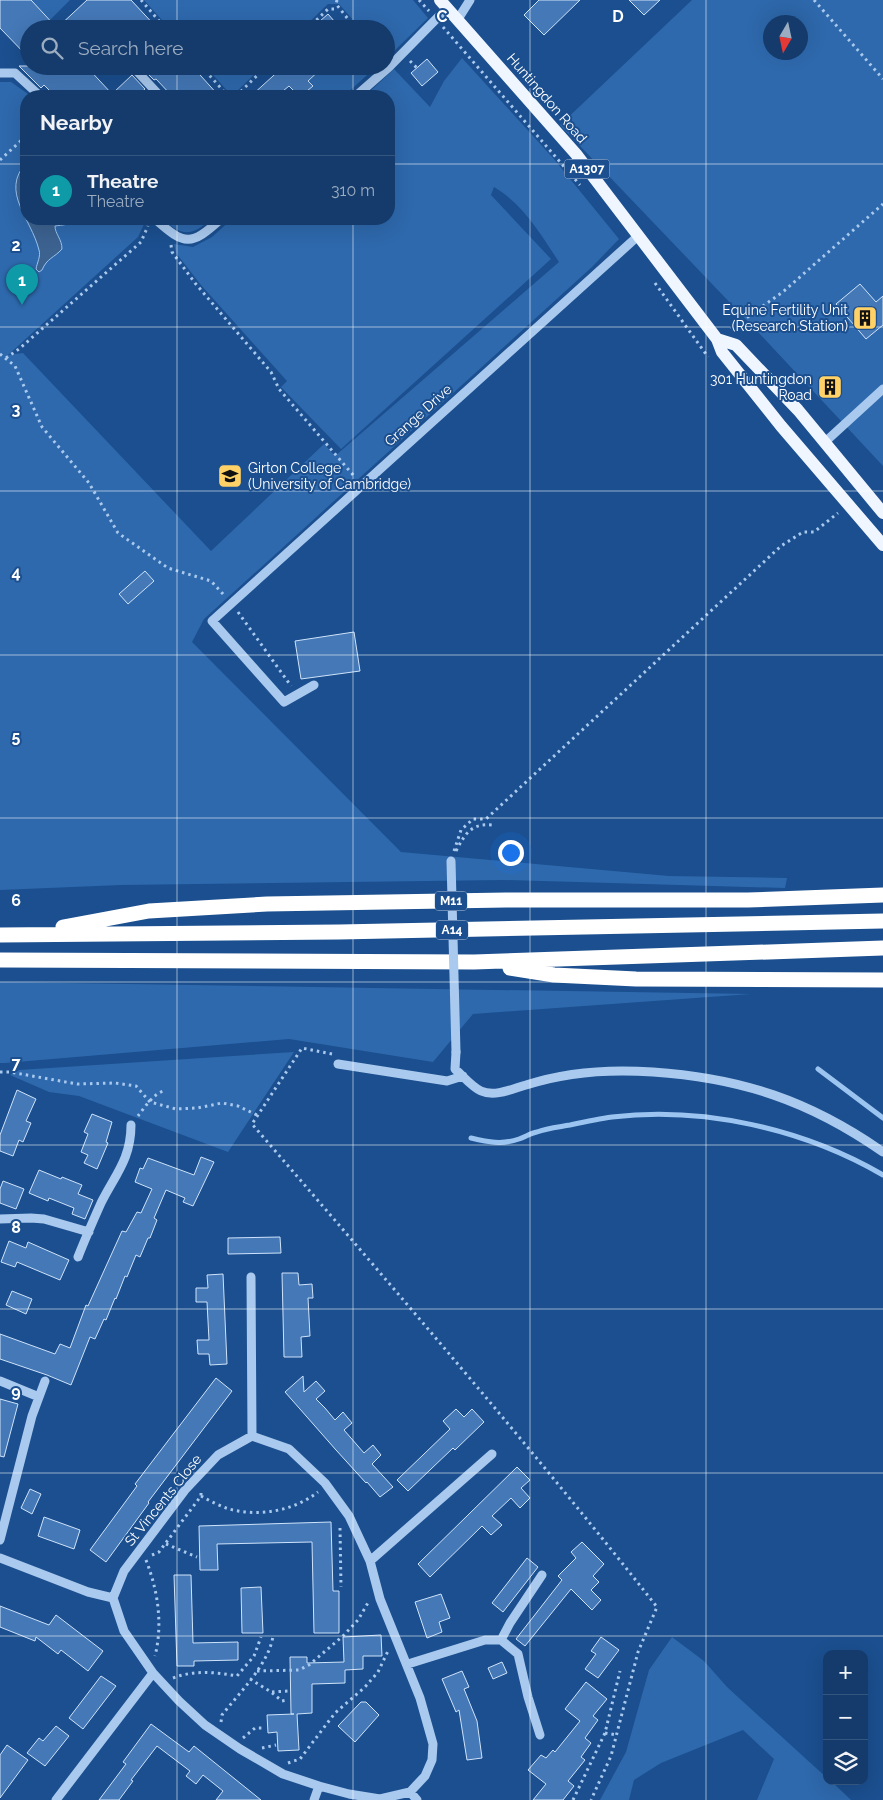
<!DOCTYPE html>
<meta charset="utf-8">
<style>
body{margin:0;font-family:Raleway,sans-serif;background:#1d4271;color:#f1f3f6}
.controls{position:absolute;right:15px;bottom:15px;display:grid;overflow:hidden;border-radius:10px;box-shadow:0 5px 20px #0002}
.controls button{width:45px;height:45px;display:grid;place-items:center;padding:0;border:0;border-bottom:1px solid #33557e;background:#143b6b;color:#f1f3f6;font:25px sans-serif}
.compass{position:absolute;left:763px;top:15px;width:45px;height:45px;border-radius:50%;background:#143b6b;box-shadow:0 5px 20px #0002;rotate:189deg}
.you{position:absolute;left:510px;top:852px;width:18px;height:18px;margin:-12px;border:4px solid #fff;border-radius:50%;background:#1a73e8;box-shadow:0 0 0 8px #1a73e833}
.badge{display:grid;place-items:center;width:32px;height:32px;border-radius:50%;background:#8bbbb9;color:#fff;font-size:16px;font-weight:700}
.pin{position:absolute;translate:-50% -41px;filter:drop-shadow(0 1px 2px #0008)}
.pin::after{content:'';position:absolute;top:26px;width:18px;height:15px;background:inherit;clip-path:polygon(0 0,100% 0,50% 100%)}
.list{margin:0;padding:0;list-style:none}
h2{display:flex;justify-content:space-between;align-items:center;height:65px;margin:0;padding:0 20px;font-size:21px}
h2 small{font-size:16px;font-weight:400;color:#9dadc1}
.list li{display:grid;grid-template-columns:32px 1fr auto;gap:15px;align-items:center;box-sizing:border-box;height:70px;padding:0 20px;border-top:1px solid #33557e}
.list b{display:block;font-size:19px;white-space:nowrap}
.list p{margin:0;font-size:16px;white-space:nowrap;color:#9dadc1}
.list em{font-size:16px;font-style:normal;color:#9dadc1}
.icon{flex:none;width:28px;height:28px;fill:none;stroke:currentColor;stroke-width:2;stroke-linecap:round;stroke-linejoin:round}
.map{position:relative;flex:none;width:883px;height:1800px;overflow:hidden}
.search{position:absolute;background:#143b6b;box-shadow:0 5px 20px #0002;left:20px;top:20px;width:375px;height:55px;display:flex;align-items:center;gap:12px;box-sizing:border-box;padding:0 18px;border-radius:28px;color:#9dadc1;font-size:19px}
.panel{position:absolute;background:#143b6b;box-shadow:0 5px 20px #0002;left:20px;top:90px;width:375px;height:135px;border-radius:20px}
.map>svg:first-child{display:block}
.green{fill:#2e69ad;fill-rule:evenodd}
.water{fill:#3c6290;stroke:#9cc4f0}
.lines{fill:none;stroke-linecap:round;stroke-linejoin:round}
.stream{stroke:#9cc4f0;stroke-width:5}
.building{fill:#4478b7;stroke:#cfe3fa}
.path{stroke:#a9c9ee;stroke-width:3;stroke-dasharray:2.5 4;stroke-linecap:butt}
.minor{stroke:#a9c9ee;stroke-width:9}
.major{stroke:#f0f6ff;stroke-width:12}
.highway{stroke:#fff;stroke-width:15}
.minor-bridge{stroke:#a9c9ee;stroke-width:9}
.grid{fill:none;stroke:#fff;stroke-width:1;stroke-opacity:0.55}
.labels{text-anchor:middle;stroke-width:4;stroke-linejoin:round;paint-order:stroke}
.shield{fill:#1b4f8f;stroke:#bbcadd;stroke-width:1}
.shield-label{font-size:12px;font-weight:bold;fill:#fff}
.street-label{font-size:14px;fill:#fff;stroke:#1b4f8f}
.poi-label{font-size:14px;fill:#fff;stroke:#1b4f8f;text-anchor:end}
.grid-label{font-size:16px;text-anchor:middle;font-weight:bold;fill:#fff;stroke:#1b4f8f;stroke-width:4;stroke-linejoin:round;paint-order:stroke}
</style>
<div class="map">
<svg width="883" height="1800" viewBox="0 0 883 1800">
<rect width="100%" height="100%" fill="#1b4f8f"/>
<path class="green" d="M 31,0 L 70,0 L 50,20 Z
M 144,0 L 413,0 L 428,18 L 387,58 L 386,29 L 361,29 L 339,4 L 328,4 L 302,29 L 170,29 Z
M 692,0 L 883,0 L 883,466 L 757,331 L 560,125 ZM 770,22 L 800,22 L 800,52 L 770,52 Z
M 462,58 L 553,158 L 619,239 L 592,267 L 204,619 L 192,642 L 401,852 L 669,876 L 787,878 L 785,888 L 504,880 L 121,885 L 0,890 L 0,82 L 11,82 L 31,96 L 26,96 L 26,219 L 146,220 L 138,237 L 8,355 L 23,353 L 211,551 L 324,444 L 335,456 L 559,262 C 539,232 525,206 494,187 L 491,195 L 551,259 L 341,449 L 281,387 L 287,381 L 201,285 L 176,253 L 174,244 L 193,247 L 212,237 L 232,219 L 389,219 L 389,96 L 365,96 L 394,69 L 430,107 L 444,81 Z
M 205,66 L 263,66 L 232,96 Z
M 324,66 L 377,66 L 344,96 L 301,96 L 312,86 L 308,81 Z
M 164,219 L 183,219 L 188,225 L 195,219 L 211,219 C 194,235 181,238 164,219 Z
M 0,982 L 751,994 L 473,1014 L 433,1062 L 289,1039 L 5,1063 L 0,1063 Z
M 294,1052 L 228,1152 L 79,1096 L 49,1092 L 10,1075 L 19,1070 Z
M 672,1637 L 704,1661 L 727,1687 L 827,1778 L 827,1781 L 831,1781 L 851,1800 L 757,1800 L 774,1759 L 743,1730 L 661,1763 L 634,1780 L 629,1800 L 600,1800 L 626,1752 L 649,1670 Z"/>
<path class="water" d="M 26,163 L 26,219 L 75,219 C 71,225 62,225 55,226 C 55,234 62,239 62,249 C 54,258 47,258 42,270 L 39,272 L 36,269 C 37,263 41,256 39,250 C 31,218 0,192 26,163 Z"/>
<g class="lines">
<path class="stream" d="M 818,1069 L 883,1118
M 471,1138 C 488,1142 502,1145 519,1139 C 525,1137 531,1133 537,1132 C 547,1128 559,1127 570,1125 C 584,1122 598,1119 612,1117 C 703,1106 804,1129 883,1175"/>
</g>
<path class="building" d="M 0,0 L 31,0 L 57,28 L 87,0 L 131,0 L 158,29 L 131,29 L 123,20 L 119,24 L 116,20 L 107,29 L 29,29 L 29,58 L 0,28 Z
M 539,0 L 580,0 L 544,35 L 524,15 Z
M 629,0 L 660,0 L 644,15 Z
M 328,14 L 341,29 L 311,29 Z
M 427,59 L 438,72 L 422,86 L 411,73 Z
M 19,66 L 86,66 L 112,94 L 132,75 L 145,89 L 137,96 L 55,96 L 44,85 L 41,88 Z
M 144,66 L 192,66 L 219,96 L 172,96 L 156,79 L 154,80 L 143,69 Z
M 284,66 L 324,66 L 308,81 L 313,86 L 301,96 L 299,96 L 289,86 L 277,96 L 251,96 Z
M 860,284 L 876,302 L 883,296 L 883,325 L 866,339 L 836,304 Z
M 145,571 L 154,581 L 128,604 L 119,594 Z
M 354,632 L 360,671 L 301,679 L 295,641 Z
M 17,1090 L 36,1099 L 26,1121 L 31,1123 L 23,1142 L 19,1140 L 13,1156 L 0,1151 L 0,1135 Z
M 92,1114 L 112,1122 L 106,1142 L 108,1143 L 97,1169 L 84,1163 L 88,1155 L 81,1152 L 88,1134 L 84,1132 Z
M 201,1157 L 214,1162 L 193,1206 L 183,1202 L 185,1198 L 166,1190 L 154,1218 L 157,1220 L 150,1238 L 148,1238 L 140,1257 L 136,1255 L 127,1277 L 125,1276 L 116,1299 L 115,1298 L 106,1320 L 104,1319 L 95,1339 L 90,1337 L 71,1385 L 47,1375 L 0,1359 L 0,1334 L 55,1354 L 60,1344 L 70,1348 L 86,1305 L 88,1306 L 122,1231 L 126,1232 L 137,1212 L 141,1213 L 152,1189 L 135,1182 L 140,1168 L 143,1169 L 148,1158 L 194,1175 Z
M 39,1170 L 61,1179 L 62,1177 L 82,1185 L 78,1194 L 93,1200 L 85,1219 L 72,1214 L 74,1208 L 49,1198 L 48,1201 L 29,1193 Z
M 3,1181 L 24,1189 L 16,1209 L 0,1203 L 0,1189 Z
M 280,1237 L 281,1253 L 228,1254 L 228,1238 Z
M 9,1241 L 26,1248 L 28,1242 L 69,1260 L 60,1280 L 17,1262 L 15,1267 L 1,1262 Z
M 282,1273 L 298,1273 L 299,1285 L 312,1284 L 313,1298 L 308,1298 L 310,1336 L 301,1337 L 302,1357 L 284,1357 Z
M 223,1274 L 227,1364 L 210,1365 L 209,1354 L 198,1354 L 197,1340 L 209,1340 L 207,1302 L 196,1302 L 196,1288 L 208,1288 L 207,1275 Z
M 12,1291 L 32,1299 L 26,1314 L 6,1305 Z
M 303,1376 L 304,1392 L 316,1381 L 325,1391 L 316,1399 L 325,1408 L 335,1420 L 343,1412 L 352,1423 L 344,1430 L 364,1453 L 373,1445 L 381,1455 L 372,1464 L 393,1487 L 380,1497 L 367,1482 L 366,1483 L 336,1450 L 285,1392 Z
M 216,1378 L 232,1391 L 148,1502 L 149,1503 L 106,1562 L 90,1550 L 137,1486 L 135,1484 Z
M 0,1399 L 18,1404 L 4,1457 L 0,1456 Z
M 456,1409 L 464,1417 L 472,1409 L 484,1422 L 455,1450 L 453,1448 L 408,1491 L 397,1480 L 450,1429 L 443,1421 Z
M 517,1467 L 530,1480 L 521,1488 L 530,1498 L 520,1508 L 511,1498 L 492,1516 L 502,1525 L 491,1535 L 482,1526 L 430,1577 L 418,1564 Z
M 30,1489 L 41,1494 L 32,1514 L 21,1508 Z
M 44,1517 L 80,1530 L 74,1549 L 38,1536 Z
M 331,1522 L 333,1591 L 339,1591 L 339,1633 L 314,1633 L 312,1542 L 217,1544 L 218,1570 L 200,1570 L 199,1526 Z
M 582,1542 L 604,1564 L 593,1576 L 599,1582 L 591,1590 L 601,1600 L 592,1610 L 571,1589 L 525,1646 L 516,1639 L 562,1580 L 558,1576 L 576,1558 L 571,1552 Z
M 527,1558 L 538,1567 L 503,1612 L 492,1603 Z
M 174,1575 L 191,1575 L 193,1643 L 238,1642 L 238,1660 L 194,1661 L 194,1666 L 177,1666 Z
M 261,1587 L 263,1633 L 242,1633 L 241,1588 Z
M 441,1594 L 450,1618 L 439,1622 L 442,1632 L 427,1638 L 415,1602 Z
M 0,1606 L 49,1625 L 56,1615 L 103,1651 L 88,1671 L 61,1650 L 58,1654 L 36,1637 L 35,1641 L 0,1627 Z
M 381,1635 L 382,1656 L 363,1656 L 363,1669 L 345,1670 L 345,1683 L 312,1684 L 312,1713 L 297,1714 L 299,1750 L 278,1751 L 277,1732 L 268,1733 L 267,1715 L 294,1714 L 291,1714 L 290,1657 L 307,1657 L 307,1663 L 344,1662 L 343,1637 Z
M 601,1637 L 619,1650 L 598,1678 L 585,1669 L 596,1654 L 591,1651 Z
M 502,1662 L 507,1673 L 493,1679 L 488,1668 Z
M 462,1671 L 469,1687 L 464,1689 L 477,1721 L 482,1758 L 467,1760 L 459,1710 L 456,1712 L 442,1679 Z
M 101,1676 L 116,1686 L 83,1729 L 69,1718 Z
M 586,1682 L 607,1699 L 593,1716 L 598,1720 L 585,1738 L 591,1743 L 581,1757 L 585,1760 L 568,1781 L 574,1786 L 563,1800 L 533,1800 L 546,1784 L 528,1770 L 541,1755 L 546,1758 L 553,1750 L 555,1752 L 580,1721 L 565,1709 Z
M 361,1702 L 366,1702 L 379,1715 L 355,1742 L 338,1726 Z
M 151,1724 L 189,1752 L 194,1746 L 261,1800 L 216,1800 L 223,1791 L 203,1775 L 196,1784 L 186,1776 L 190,1771 L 157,1746 L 131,1780 L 133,1781 L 119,1800 L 99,1800 L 126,1764 L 123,1762 Z
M 56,1726 L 69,1736 L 45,1766 L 27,1753 L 39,1738 L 43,1741 Z
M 7,1745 L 28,1760 L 0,1798 L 0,1755 Z"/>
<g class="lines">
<path class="path" d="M 141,0 L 166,29
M 337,0 L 336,4 L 356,29
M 419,0 L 429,11
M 814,0 L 883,79
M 443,27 L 580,185
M 307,29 L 328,9 L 338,9
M 318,29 L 319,28
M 410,61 L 417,68
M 201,66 L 228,96
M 236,96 L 267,66
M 0,160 L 26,136
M 171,245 L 172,252 L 195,283 L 271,372 L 279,389 L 354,476
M 655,283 L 708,357
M 731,329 L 784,291 L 883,204
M 0,354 L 15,366 L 42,427 L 89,483 L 118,533 L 168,568 L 211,581 L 224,595
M 6,358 L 19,349 L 141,242 L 148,226
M 238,612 L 291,686
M 454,851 L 461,830 L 473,819 L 486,819 L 781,546 L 803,532 L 814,532 L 838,513
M 456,851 C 465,834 471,823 492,825
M 332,1054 L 302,1048 L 252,1124 C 389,1283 527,1442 657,1607 L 638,1652 L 611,1756 L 591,1800
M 0,1072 L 10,1072 L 77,1084 L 115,1083 L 136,1086 L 150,1102 L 176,1109 L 197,1108 L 222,1103 L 238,1106 L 257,1115
M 138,1116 C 144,1108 154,1093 164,1091
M 201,1496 C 210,1501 220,1506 229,1509 C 260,1517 293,1511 318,1492
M 340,1528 L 341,1587
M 166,1544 L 197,1557
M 152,1555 L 159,1552 L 201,1496 L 201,1490
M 146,1560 C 158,1591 163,1624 155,1656
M 257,1671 L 299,1670 L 309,1665 L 343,1636 L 358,1620 L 369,1601
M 173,1678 C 194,1670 215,1672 237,1676 L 254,1656 L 261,1637
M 250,1679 L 271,1692 L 282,1701 L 288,1700
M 272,1692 L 288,1691
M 221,1722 L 222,1715 C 239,1693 269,1664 273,1636
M 605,1733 L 617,1735
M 243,1738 L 255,1728 L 264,1728
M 262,1748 L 276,1745
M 288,1763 L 300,1759 L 335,1713 L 365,1687 L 378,1672 L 388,1651
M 573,1800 L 605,1733 L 620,1671"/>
<path class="minor" d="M 458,19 L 470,0
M 132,66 L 160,96
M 0,73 L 15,73 L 40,96
M 356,96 L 389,67 L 447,8
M 155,219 C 185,246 191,246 221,219
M 825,442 L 883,389
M 314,685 L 284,702 L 212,621 L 638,236
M 456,1052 L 455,1069 C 463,1076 472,1087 481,1091 C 495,1097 512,1089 526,1085 C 566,1072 611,1069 653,1072 C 742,1078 810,1101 883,1152
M 338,1064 L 447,1081 L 463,1076
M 0,1219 L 31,1218 L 44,1219 L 89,1232
M 78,1257 C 85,1239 93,1221 101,1203 C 115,1175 131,1159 131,1125
M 251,1277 L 252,1436
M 0,1381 L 39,1397
M 252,1436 L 289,1449 L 325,1483 L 349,1516 L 370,1561 L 380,1599 L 420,1698 L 433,1744 L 432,1760 L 425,1776 L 410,1792 L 380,1799 L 349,1794 L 319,1786 L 283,1774 L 240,1749 L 205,1725 L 179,1701 L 153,1673 L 124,1631 L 113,1598 L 124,1571 L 185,1490 L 218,1455 Z
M 0,1540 L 32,1416 L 45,1381
M 0,1558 L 88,1592 L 113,1598
M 370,1561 L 492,1454
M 501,1640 L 510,1623 L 542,1575
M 408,1664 L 485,1640 L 501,1640 L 518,1654 L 528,1697 L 540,1735
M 410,1792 L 417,1800
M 56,1800 L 153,1673
M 314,1800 L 319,1786"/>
<path class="major" d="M 440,0 L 576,154 L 717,339 L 722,352 L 781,426 L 883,545
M 717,339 L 736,345 L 798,410 L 883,513"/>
<path class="highway" d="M 63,927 L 149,911 L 267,904 L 506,900 L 748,900 L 883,895
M 0,935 L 339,932 L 883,921
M 0,960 L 474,962 L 883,948
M 510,968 L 554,975 L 636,979 L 883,980"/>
<path class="minor-bridge" d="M 451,861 L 456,1052"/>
</g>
<path class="grid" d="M 177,0 L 177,29M 353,0 L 353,29M 530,0 L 530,1800M 706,0 L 706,1800M 177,66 L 177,96M 353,66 L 353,96M 0,164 L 26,164M 389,164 L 883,164M 177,219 L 177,1800M 353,219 L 353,1800M 0,327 L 883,327M 0,491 L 883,491M 0,655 L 883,655M 0,818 L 883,818M 0,982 L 883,982M 0,1145 L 883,1145M 0,1309 L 883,1309M 0,1473 L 883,1473M 0,1636 L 883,1636"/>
<defs>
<symbol id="building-square" viewBox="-11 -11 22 22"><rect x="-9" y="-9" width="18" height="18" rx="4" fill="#ffd166" stroke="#1b4f8f"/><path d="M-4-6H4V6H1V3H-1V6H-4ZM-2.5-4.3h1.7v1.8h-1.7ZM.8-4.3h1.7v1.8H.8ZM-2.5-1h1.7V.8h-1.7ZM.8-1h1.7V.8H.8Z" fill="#111"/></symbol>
<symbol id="university-square" viewBox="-11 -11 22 22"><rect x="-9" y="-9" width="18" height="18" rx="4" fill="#ffd166" stroke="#1b4f8f"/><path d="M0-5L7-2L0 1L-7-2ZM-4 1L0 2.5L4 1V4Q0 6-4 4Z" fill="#111"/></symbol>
</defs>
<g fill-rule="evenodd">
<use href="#building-square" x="851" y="304" width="28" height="28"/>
<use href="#building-square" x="816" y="373" width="28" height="28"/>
<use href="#university-square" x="216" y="462" width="28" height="28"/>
</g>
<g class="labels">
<g class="shield">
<rect x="564.5" y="159.5" width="45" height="19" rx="4"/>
<rect x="435" y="891.5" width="32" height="19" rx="4"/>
<rect x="436" y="920.5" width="32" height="19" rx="4"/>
</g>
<g class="shield-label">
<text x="587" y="173">A1307</text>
<text x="451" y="905">M11</text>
<text x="452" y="934">A14</text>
</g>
<g class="street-label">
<text transform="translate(547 98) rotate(49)" y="5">Huntingdon Road</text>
<text transform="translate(418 415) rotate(-42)" y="5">Grange Drive</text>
<text transform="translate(163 1500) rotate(-51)" y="5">St Vincents Close</text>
</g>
<g class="poi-label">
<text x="848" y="315">Equine Fertility Unit<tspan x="848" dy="16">(Research Station)</tspan></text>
<text x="812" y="384">301 Huntingdon<tspan x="812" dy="16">Road</tspan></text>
<text x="248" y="473" text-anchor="start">Girton College<tspan x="248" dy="16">(University of Cambridge)</tspan></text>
</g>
</g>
<g class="grid-label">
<text x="442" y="22">C</text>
<text x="618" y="22">D</text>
<text x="16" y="251">2</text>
<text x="16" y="415">3</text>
<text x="16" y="578">4</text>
<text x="16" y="742">5</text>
<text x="16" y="906">6</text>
<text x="16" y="1069">7</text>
<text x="16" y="1233">8</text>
<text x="16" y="1397">9</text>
</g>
</svg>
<div class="controls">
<button>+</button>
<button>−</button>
<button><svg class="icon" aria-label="layers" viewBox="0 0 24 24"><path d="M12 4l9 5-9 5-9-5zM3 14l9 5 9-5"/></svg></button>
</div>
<svg class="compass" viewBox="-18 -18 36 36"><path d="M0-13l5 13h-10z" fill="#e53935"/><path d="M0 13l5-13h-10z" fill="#9dadc1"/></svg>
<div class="you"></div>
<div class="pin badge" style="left:22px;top:305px;background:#0f9aa8">1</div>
<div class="search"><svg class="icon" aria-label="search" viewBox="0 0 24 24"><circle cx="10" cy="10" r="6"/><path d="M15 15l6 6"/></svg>Search here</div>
<section class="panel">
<h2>Nearby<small></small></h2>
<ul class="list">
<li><span class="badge" style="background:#0f9aa8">1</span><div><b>Theatre</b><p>Theatre</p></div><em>310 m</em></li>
</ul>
</section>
</div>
